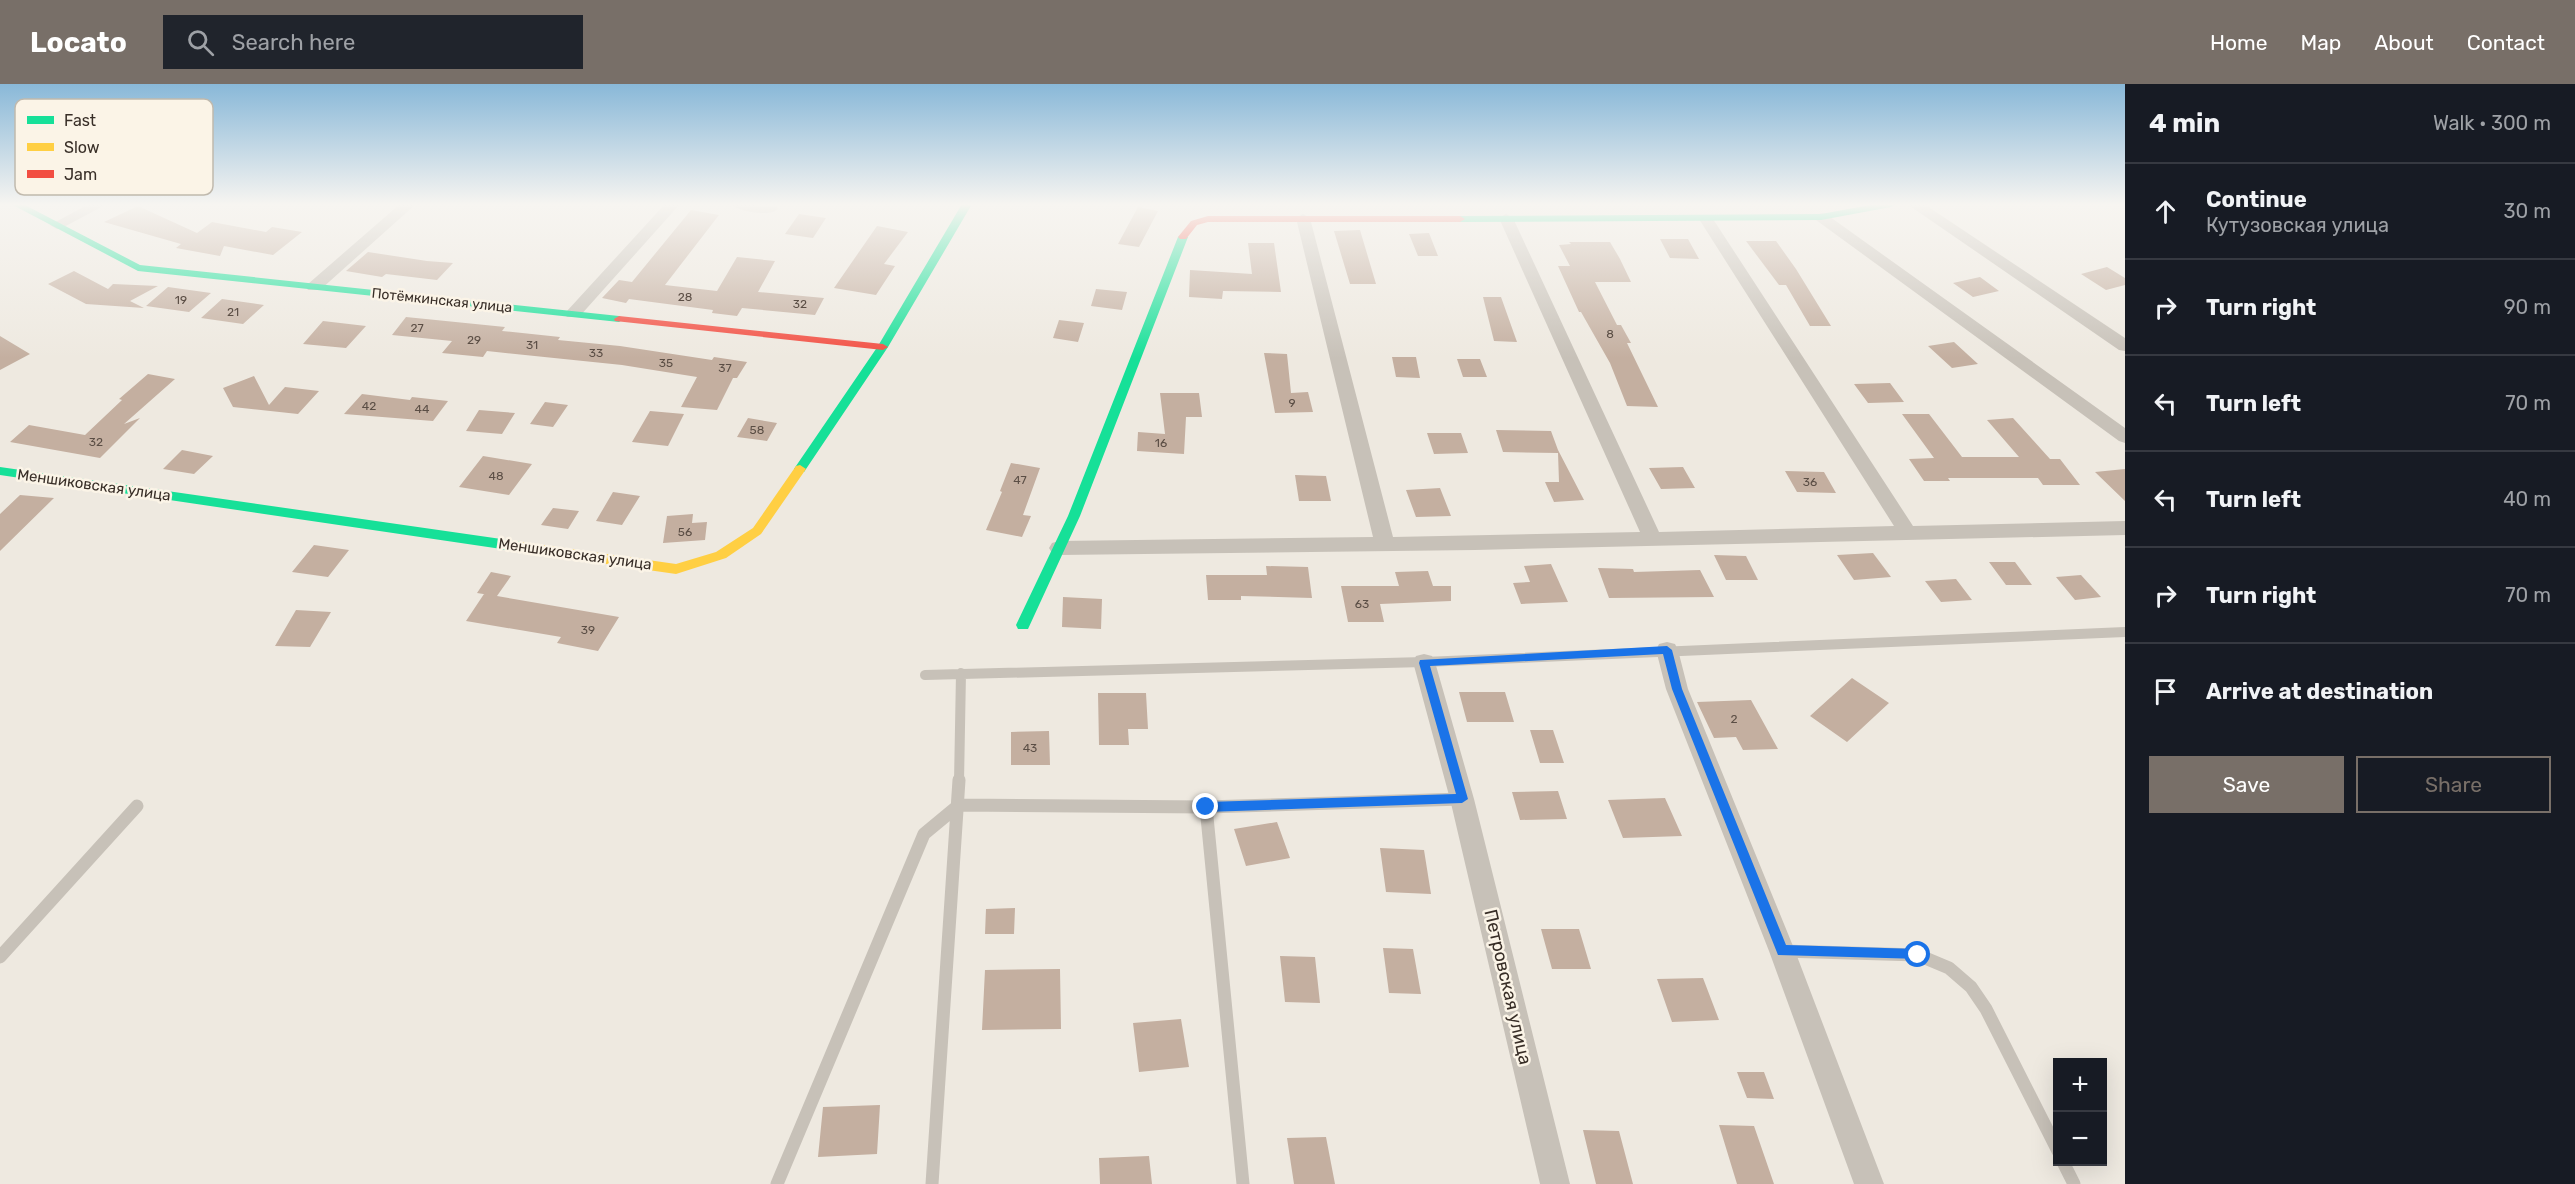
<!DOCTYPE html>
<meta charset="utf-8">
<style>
body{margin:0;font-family:Rubik,sans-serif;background:#20242c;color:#f1f3f6}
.controls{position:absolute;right:18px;bottom:18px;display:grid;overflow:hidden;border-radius:0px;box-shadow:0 6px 24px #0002}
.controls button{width:54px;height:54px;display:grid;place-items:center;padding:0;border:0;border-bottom:2px solid #363941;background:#171b24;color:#f1f3f6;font:30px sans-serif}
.stop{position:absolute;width:18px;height:18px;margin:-14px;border:4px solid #1a73e8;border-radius:50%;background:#fff}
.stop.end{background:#1a73e8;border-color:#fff;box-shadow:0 2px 6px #0008}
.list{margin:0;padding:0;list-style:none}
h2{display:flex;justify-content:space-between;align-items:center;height:78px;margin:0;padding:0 24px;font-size:26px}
h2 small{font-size:20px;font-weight:400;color:#9ea1a6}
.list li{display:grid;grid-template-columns:39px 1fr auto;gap:18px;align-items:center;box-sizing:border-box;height:96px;padding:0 24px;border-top:2px solid #363941}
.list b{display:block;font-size:22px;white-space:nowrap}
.list p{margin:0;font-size:20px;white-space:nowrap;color:#9ea1a6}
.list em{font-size:20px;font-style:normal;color:#9ea1a6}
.actions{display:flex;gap:12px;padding:18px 24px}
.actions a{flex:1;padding:14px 0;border:2px solid #786f68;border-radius:0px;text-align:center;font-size:21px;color:#786f68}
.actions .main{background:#786f68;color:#fff}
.icon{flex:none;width:33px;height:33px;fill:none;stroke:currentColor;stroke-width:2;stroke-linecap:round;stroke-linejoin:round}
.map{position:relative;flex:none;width:2125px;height:1100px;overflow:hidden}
header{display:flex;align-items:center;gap:36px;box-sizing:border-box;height:84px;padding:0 30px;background:#786f68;color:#fff}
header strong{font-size:28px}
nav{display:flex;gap:33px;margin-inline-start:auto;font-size:21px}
.search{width:420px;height:54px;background:#20242c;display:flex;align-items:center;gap:15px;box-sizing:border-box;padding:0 21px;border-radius:0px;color:#9ea1a6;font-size:22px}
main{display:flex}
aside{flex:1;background:#171b24}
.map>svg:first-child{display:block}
.building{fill:#c4afa0}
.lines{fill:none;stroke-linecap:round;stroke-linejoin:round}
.lane-far1{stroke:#c7c1b8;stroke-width:10}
.lane{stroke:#c7c1b8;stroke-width:13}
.street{fill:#c7c1b8;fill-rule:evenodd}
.fast{fill:#16e098;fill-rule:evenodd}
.slow{fill:#ffcf43;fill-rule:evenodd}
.jam{fill:#f24e42;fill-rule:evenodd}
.route{fill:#1a73e8}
.labels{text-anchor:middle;stroke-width:5;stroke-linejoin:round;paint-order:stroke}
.number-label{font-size:12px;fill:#5b4e45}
.far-street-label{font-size:14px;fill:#382e27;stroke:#fbf4e7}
.street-label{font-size:15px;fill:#382e27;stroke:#fbf4e7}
.near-street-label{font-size:18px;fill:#382e27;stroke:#fbf4e7}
.key{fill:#fbf4e7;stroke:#c0b9ad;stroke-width:1.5}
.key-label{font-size:16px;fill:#382e27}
</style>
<header>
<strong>Locato</strong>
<div class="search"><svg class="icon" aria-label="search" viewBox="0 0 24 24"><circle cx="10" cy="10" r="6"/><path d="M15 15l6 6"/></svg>Search here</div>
<nav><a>Home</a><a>Map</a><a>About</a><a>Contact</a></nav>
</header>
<main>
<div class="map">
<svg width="2125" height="1100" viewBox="0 0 2125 1100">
<rect width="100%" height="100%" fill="#eee9e0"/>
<path class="building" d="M 138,122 L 197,149 L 212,138 L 266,148 L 272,143 L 302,148 L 273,171 L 224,162 L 220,172 L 176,164 L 181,160 L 104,138 Z
M 1138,123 L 1158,127 L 1139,163 L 1118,160 Z
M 691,126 L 719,131 L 665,201 L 717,207 L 737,173 L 775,177 L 758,208 L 824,214 L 815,231 L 742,224 L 737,232 L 712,229 L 713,226 L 629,215 L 626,219 L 602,214 L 619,196 L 632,198 Z
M 799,130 L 826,134 L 813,154 L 785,150 Z
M 877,142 L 908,148 L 884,180 L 895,182 L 876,211 L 834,204 Z
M 1360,146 L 1376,200 L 1350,200 L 1334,147 Z
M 1429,149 L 1438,172 L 1418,172 L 1409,150 Z
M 1660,155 L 1688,155 L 1699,175 L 1670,174 Z
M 1746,157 L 1776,157 L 1796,185 L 1831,242 L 1810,242 L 1786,201 L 1779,201 Z
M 1569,158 L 1610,158 L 1620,175 L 1631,198 L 1595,198 L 1617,241 L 1621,241 L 1631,259 L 1627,259 L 1658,323 L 1627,322 L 1610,279 L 1581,228 L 1579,228 L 1558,182 L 1570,182 L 1559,161 L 1571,160 Z
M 1248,159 L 1274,159 L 1281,208 L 1223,207 L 1222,215 L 1189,213 L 1190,186 L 1252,190 Z
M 368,168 L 427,177 L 453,179 L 437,196 L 386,190 L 382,193 L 346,187 Z
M 2107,183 L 2125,194 L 2125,201 L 2106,206 L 2081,190 Z
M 74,187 L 108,205 L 113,200 L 158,202 L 130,217 L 144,224 L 86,220 L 48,200 Z
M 1980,193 L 1999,207 L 1973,213 L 1953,199 Z
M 168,203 L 211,209 L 189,228 L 146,222 Z
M 1096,205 L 1127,208 L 1122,226 L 1091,222 Z
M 1483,213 L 1501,213 L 1517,258 L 1494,257 Z
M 222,215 L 264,221 L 243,240 L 201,234 Z
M 406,233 L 505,243 L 502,247 L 560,253 L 558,256 L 620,262 L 712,276 L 714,273 L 747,278 L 737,294 L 733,294 L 717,326 L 681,323 L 697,293 L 622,281 L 487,267 L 483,273 L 442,269 L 452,257 L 392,251 Z
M 1059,236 L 1084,239 L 1078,258 L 1053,254 Z
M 323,237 L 366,242 L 346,264 L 303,260 Z
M 0,252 L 30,270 L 0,286 Z
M 1954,258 L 1978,280 L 1952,284 L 1928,262 Z
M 1264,269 L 1287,270 L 1291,309 L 1308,308 L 1313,328 L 1275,329 Z
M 1392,273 L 1416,273 L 1420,294 L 1396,293 Z
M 1457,275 L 1480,275 L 1487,293 L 1463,293 Z
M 148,290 L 175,295 L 124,340 L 140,334 L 100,374 L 10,358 L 29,341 L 85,351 L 122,316 L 119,315 Z
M 254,292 L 269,321 L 285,303 L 319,307 L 298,330 L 233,323 L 223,304 Z
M 1890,299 L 1904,318 L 1868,319 L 1854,300 Z
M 1160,309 L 1199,309 L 1202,333 L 1186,333 L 1184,370 L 1137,367 L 1138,348 L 1165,350 Z
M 362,310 L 410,316 L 412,313 L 448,317 L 433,337 L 344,330 Z
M 545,318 L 568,321 L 553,343 L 530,340 Z
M 479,326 L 515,329 L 502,350 L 466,347 Z
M 650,327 L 684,330 L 668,362 L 632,358 Z
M 1902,330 L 1929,330 L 1962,373 L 2019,373 L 1987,336 L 2013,334 L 2050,375 L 2060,375 L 2080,401 L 2043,401 L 2038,394 L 1948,394 L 1950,397 L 1924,397 L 1909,375 L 1934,374 Z
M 748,334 L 777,339 L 767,357 L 737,353 Z
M 1496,346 L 1551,347 L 1558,366 L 1584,416 L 1554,418 L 1545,398 L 1559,398 L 1558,369 L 1503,368 Z
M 1427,349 L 1461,349 L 1468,369 L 1434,370 Z
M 182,366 L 213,372 L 194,390 L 163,385 Z
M 483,372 L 532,380 L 509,411 L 459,403 Z
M 1011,379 L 1040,384 L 1023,431 L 1031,432 L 1022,453 L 986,446 L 1002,408 L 1000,407 Z
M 1683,383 L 1695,404 L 1661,405 L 1649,384 Z
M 2125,385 L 2125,417 L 2095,388 Z
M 1785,387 L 1824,388 L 1836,409 L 1797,408 Z
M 1295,391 L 1326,392 L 1331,417 L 1299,417 Z
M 1440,404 L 1451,432 L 1416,433 L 1406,406 Z
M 613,408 L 640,412 L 622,441 L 596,437 Z
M 20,411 L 54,414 L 0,467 L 0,430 Z
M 553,424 L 579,427 L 568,445 L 541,441 Z
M 693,430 L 692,439 L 707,438 L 705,456 L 663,459 L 667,432 Z
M 314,461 L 349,466 L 328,493 L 292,488 Z
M 1873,469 L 1891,493 L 1854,496 L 1837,471 Z
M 1714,471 L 1746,472 L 1758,496 L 1726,496 Z
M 1989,478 L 2015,478 L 2032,501 L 2006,501 Z
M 1551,480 L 1568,518 L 1521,520 L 1513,499 L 1530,498 L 1524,482 Z
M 1266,482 L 1308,483 L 1312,514 L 1241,512 L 1241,516 L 1208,516 L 1206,491 L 1267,491 Z
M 1598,484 L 1633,485 L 1634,488 L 1700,486 L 1714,513 L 1609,514 Z
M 1428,487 L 1433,502 L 1451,502 L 1451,517 L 1380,520 L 1384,538 L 1348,538 L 1341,502 L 1399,502 L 1395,488 Z
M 491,488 L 511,492 L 497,512 L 619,533 L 598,567 L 557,559 L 561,553 L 466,537 L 484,510 L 496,512 L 477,509 Z
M 2081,491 L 2101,513 L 2075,516 L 2056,493 Z
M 1956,495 L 1972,516 L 1941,518 L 1925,497 Z
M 1063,513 L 1102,515 L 1101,545 L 1062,543 Z
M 296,526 L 331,528 L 310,563 L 275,562 Z
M 1852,594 L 1889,619 L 1847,658 L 1810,632 Z
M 1459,608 L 1505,608 L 1514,638 L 1467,638 Z
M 1098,609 L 1146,609 L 1148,645 L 1128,645 L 1129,661 L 1099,661 Z
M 1751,616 L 1778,665 L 1743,666 L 1736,653 L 1714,654 L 1697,618 Z
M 1530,646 L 1553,646 L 1564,679 L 1540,679 Z
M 1049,647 L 1050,681 L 1011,681 L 1011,648 Z
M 1558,707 L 1567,735 L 1520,736 L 1512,708 Z
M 1665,714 L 1682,752 L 1623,754 L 1608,716 Z
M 1277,738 L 1290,774 L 1246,782 L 1234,745 Z
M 1380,764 L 1424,766 L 1431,810 L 1386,808 Z
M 1015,824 L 1014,850 L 985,850 L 986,825 Z
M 1541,845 L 1579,845 L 1591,885 L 1552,885 Z
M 1383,864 L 1413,865 L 1421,910 L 1389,909 Z
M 1280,872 L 1315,873 L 1320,919 L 1285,918 Z
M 1060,885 L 1061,945 L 982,946 L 985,886 Z
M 1703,894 L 1719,936 L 1672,938 L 1657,895 Z
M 1181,935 L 1189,983 L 1139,988 L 1133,939 Z
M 1737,988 L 1764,988 L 1774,1015 L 1747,1014 Z
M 880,1021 L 877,1070 L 818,1073 L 823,1023 Z
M 1719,1041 L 1754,1042 L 1774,1100 L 1737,1100 Z
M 1583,1046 L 1619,1047 L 1633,1100 L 1596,1100 Z
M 1326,1053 L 1335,1100 L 1294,1100 L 1287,1054 Z
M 1149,1072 L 1152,1100 L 1100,1100 L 1099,1074 Z"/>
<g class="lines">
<path class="lane-far1" d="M 925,591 L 1424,578 L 2125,548
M 959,698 L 961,589"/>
<path class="lane" d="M 1206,723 L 1243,1100
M 1782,867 L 1918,871 L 1949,884 L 1971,903 L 1986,925 L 2058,1067
M 0,873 L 137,722
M 2063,1078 L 2074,1100
M 777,1100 L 924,750 L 959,721 L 1206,723 L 1462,715
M 932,1100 L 959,696"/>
<path class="street" d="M 89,120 L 107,120 L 62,144 L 57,145 L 50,141 Z
M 400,120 L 416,120 L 320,206 L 308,206 L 306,203 L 308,200 Z
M 665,120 L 680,120 L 579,233 L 567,233 L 565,230 L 567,227 Z
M 731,120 L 776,122 L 778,125 C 771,133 738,128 731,120 Z
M 1907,120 L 1924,120 L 2125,254 L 2125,267 L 2119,266 Z
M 1821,129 L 1826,130 L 2125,344 L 2125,359 L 2119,357 L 1816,136 L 1814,133 Z
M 1303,130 L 1310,134 L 1393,453 L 1640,448 L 1499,134 L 1506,130 L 1513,134 L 1659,448 L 1894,442 L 1699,135 L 1706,131 L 1713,135 L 1913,442 L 2125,437 L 2125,451 L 1475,466 L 1059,471 L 1052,469 L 1049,464 L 1052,459 L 1059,457 L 1373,453 L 1296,134 Z
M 1667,558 L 1675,560 L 1678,566 L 1688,605 L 1795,867 L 1884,1100 L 1854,1100 L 1769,867 L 1666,605 L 1656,566 L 1659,560 Z
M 1424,570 L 1432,572 L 1435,578 L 1474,715 L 1570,1100 L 1540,1100 L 1450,715 L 1413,578 L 1416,572 Z"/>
<path class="fast" d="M 11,120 L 23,120 L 140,181 L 619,232 L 624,235 L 619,238 L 138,187 Z
M 962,120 L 972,120 L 888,263 L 804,388 L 796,388 L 794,385 L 796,382 L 878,262 Z
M 1876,120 L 1896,120 L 1891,123 L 1821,136 L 1460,138 L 1455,135 L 1460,132 L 1821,130 Z
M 1183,150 L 1188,153 L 1080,432 L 1028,545 L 1018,545 L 1016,541 L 1068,432 L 1178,153 Z
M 0,383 L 522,458 L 528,463 L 522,468 L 0,391 Z"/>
<path class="slow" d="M 800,381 L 806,385 L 761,450 L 726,474 L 676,490 L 522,468 L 516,463 L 522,458 L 676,480 L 716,468 L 753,444 L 796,382 Z"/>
<path class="jam" d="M 1208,132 L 1460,132 L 1465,135 L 1460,138 L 1208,138 L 1197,141 L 1186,155 L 1180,155 L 1178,153 L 1191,137 Z
M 619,232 L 883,260 L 888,263 L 883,266 L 615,237 L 614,235 Z"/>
</g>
<linearGradient id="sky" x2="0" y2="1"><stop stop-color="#89b8d8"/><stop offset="0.44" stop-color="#f7f5f1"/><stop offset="1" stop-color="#f7f5f1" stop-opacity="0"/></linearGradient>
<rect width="2125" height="274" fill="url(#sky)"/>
<path class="route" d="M 1667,562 L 1672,566 L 1682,605 L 1786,861 L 1918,865 L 1922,867 L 1922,875 L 1778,871 L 1672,605 L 1663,570 L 1430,582 L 1468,715 L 1462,719 L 1206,728 L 1201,723 L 1206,718 L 1456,710 L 1419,579 L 1420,576 Z"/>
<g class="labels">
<g class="number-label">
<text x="685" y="217">28</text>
<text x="181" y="220">19</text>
<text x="800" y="224">32</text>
<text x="233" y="232">21</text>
<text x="417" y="248">27</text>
<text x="1610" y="254">8</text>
<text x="474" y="260">29</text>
<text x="532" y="265">31</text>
<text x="596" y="273">33</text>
<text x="666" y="283">35</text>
<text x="725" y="288">37</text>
<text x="1292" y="323">9</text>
<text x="369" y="326">42</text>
<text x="422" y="329">44</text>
<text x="757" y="350">58</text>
<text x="96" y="362">32</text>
<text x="1161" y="363">16</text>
<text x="496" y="396">48</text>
<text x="1020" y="400">47</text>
<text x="1810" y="402">36</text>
<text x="685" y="452">56</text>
<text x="1362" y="524">63</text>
<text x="588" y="550">39</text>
<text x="1734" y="639">2</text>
<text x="1030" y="668">43</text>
</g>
<g class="far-street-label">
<text transform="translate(442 216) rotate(6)" y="5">Потёмкинская улица</text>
</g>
<g class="street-label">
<text transform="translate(94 401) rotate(8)" y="5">Меншиковская улица</text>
<text transform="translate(575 470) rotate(8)" y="5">Меншиковская улица</text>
</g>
<g class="near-street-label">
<text transform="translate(1508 903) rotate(77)" y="6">Петровская улица</text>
</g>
</g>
<rect x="15" y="15" width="198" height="96" rx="9" class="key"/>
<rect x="27" y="32" width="27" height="8" fill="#16e098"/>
<rect x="27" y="59" width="27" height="8" fill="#ffcf43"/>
<rect x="27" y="86" width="27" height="8" fill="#f24e42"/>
<g class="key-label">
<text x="64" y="42">Fast</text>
<text x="64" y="69">Slow</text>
<text x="64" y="96">Jam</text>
</g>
</svg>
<div class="controls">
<button>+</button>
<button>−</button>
</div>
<div class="stop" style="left:1918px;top:871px"></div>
<div class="stop end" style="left:1206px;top:723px"></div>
</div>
<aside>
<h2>4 min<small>Walk · 300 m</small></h2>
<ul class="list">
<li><svg class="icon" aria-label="ahead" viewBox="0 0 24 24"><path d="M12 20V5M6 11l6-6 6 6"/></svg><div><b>Continue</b><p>Кутузовская улица</p></div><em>30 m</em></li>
<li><svg class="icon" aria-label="right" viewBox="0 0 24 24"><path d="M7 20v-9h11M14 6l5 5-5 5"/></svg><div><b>Turn right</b></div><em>90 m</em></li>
<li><svg class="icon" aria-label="left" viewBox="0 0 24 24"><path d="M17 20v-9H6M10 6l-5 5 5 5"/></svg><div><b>Turn left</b></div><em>70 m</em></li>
<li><svg class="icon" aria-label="left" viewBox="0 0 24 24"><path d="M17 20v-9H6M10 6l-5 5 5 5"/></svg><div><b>Turn left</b></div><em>40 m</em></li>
<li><svg class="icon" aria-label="right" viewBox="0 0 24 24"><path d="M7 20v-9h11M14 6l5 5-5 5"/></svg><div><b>Turn right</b></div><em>70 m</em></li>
<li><svg class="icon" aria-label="arrive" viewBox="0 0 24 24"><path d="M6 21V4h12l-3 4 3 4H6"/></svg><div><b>Arrive at destination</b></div></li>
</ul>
<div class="actions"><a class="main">Save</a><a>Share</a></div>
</aside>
</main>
